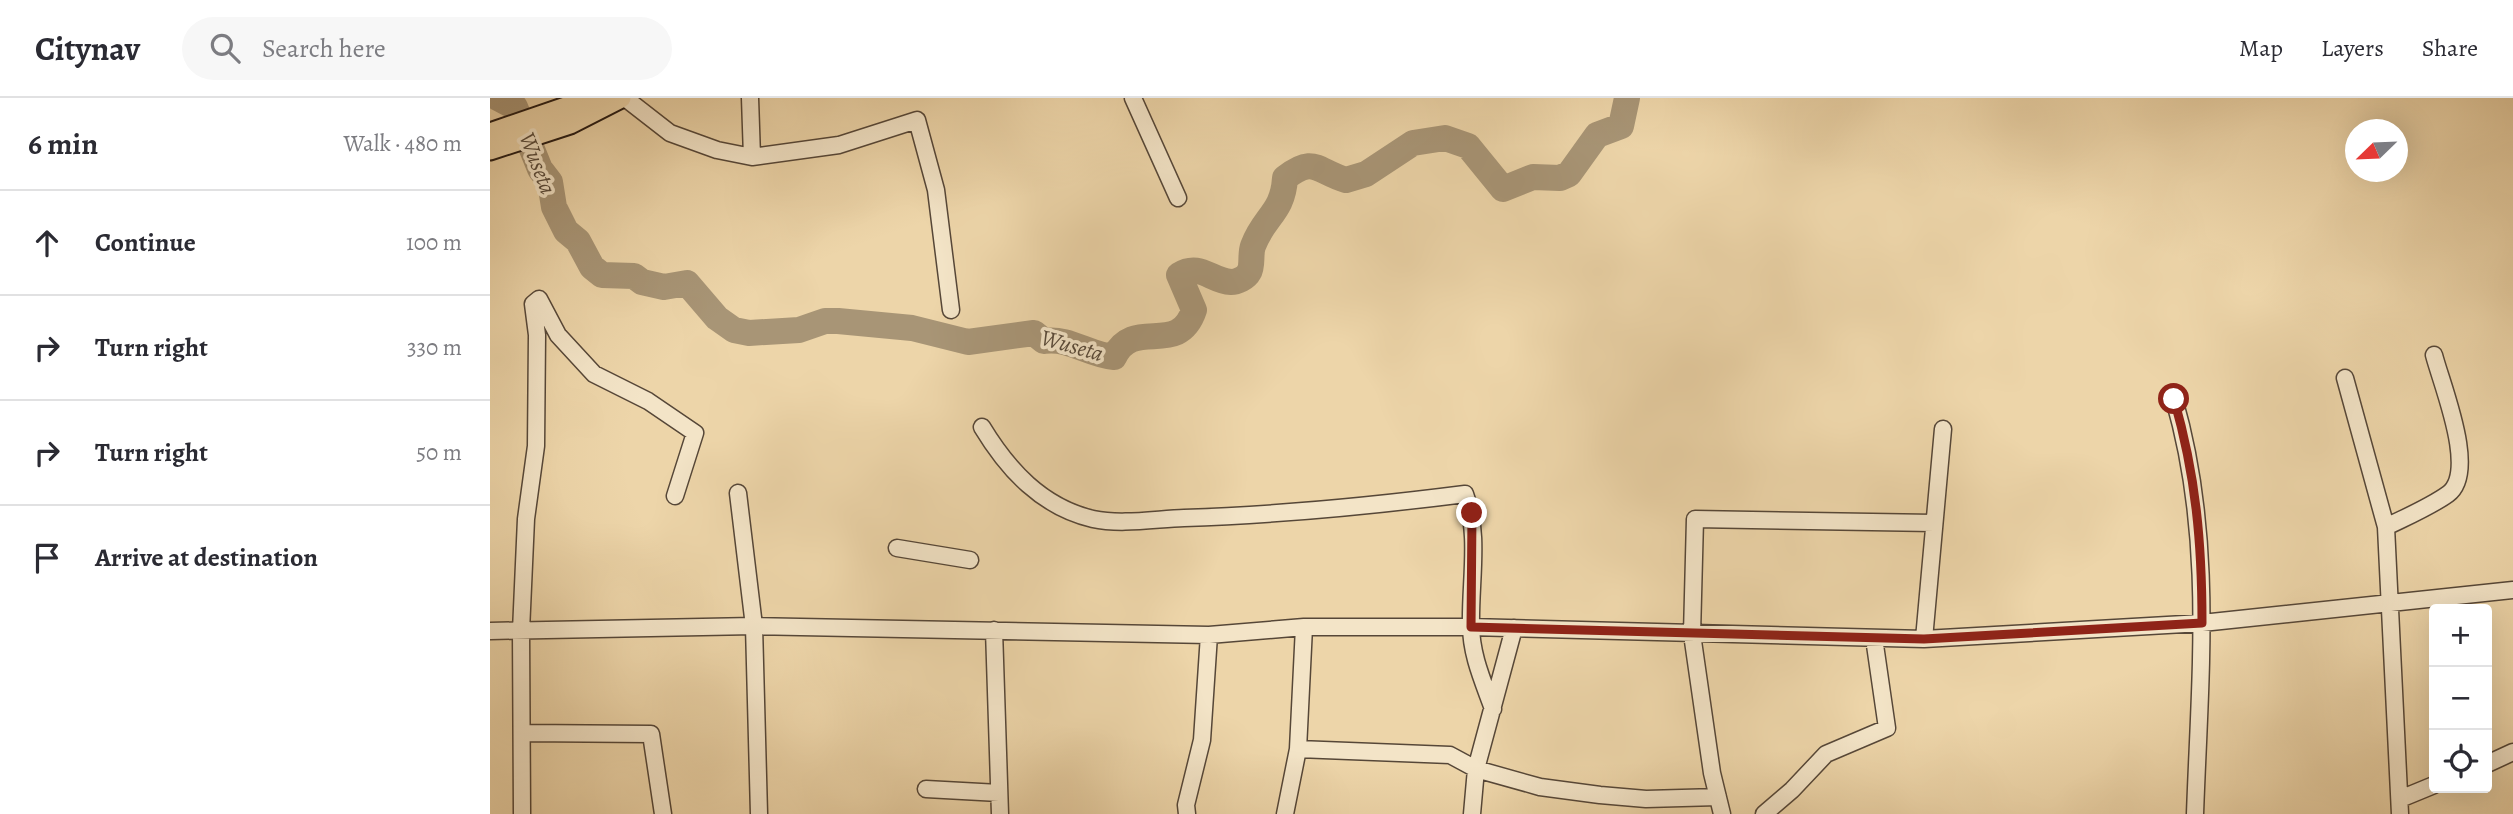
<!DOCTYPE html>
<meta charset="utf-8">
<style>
body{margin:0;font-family:Alegreya,serif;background:#f7f7f7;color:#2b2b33}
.controls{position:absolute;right:21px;bottom:21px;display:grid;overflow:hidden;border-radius:7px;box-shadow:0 7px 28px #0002}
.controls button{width:63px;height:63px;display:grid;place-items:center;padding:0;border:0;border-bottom:2px solid #e1e1e2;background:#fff;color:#2b2b33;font:35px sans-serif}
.compass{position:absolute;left:1855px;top:21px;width:63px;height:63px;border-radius:50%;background:#fff;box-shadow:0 7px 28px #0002;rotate:247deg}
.stop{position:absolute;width:21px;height:21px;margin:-16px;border:5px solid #8f2418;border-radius:50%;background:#fff}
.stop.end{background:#8f2418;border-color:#fff;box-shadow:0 2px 7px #0008}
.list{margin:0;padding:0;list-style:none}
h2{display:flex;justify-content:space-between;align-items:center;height:91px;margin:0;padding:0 28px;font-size:30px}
h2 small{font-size:23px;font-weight:400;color:#7c7c81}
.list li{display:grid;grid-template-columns:46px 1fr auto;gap:21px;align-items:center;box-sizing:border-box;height:105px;padding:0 28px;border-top:2px solid #e1e1e2}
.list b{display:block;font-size:26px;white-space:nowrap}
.list em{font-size:23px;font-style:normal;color:#7c7c81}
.icon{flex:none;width:38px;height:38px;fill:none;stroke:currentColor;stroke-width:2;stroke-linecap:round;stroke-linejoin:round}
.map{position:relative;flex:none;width:2023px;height:716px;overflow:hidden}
header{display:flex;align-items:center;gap:42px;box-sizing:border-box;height:98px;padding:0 35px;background:#fff;border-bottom:2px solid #e1e1e2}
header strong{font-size:33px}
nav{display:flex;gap:38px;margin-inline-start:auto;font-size:24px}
.search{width:490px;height:63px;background:#f7f7f7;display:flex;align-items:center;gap:18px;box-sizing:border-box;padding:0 24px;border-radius:38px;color:#7c7c81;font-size:26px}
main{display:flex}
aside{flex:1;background:#fff}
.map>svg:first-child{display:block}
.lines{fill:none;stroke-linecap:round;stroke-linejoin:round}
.river{stroke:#a89576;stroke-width:26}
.minor-casing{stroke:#564738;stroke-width:19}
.major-casing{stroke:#231812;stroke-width:23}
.minor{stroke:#f3e4c7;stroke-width:16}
.major{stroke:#edd5a9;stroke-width:19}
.route{stroke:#8f2418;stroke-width:9}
.labels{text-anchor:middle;stroke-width:7;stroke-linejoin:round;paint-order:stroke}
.water-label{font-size:23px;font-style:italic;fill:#584a3a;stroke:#f3e4c7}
</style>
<header>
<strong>Citynav</strong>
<div class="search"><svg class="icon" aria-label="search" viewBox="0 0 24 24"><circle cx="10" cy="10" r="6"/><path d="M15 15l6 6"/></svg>Search here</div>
<nav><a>Map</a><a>Layers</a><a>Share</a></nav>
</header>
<main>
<aside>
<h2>6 min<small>Walk · 480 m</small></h2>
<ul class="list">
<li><svg class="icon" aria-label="ahead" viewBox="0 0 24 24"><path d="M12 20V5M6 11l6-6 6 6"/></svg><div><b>Continue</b></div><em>100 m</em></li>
<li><svg class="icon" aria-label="right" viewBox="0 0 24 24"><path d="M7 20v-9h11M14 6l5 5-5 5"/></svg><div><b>Turn right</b></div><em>330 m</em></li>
<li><svg class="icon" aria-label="right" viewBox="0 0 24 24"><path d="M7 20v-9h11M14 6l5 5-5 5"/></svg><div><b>Turn right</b></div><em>50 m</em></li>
<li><svg class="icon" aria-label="arrive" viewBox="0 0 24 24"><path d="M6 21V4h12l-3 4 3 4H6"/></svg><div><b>Arrive at destination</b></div></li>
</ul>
</aside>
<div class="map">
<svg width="2023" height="716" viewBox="0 0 2023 716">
<rect width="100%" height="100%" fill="#edd5a9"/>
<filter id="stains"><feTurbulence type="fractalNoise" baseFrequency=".00286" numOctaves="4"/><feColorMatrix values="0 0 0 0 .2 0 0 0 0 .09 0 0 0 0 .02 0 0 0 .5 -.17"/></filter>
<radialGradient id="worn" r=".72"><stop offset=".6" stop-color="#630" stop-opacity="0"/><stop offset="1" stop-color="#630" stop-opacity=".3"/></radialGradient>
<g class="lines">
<path class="river" d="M 8,0 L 25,9 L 50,71 L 60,84 L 64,109 L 76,133 L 88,143 L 102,169 L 112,177 L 144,178 L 152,184 L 174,189 L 197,185 L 227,220 L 244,232 L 259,235 L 309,232 L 335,223 L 348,223 L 422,230 L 478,244 L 544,235 L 554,243 C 579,239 599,257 624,259 C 644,218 688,260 704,212 L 689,177 C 710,164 721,183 741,184 C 747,184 756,180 759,174 C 763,168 760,156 763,148 C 774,118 793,115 795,80 C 824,57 826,73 856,82 L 876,76 L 923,45 L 955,40 L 978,48 L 1013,91 L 1043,79 L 1070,80 L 1079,76 L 1107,37 L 1131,28 L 1137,0"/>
<defs>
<path id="minor" d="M 135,0 L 180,35 L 227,52 L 262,59 L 349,47 L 427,22 L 446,92 L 461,212
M 260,0 L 262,59
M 643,0 L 688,100
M 1855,280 L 1896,429 L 1910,716
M 1684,301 C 1724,439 1710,574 1705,716
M 492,329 C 518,372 552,409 603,421 C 631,427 666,421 694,420 C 788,417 881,408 975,396 C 990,436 980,484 981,527 C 981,557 993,583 1003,611
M 248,395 L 264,528 L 269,716
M 1896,429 C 1916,419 1940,409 1958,396 C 1988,374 1952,288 1944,257
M 407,450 L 480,462
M 504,532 L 510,716
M 0,533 L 264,528 L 719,537 L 814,529 L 981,529 L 1434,541 L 1712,525 L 2023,492
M 1434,541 L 1453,331
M 33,635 L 161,636 L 173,716
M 808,651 L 960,657 L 986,671 L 1050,689 L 1110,697 L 1156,701 L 1228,699
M 1997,666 L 2023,654
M 436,691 L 509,695
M 1910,701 L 1944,687
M 32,716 L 31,533 L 36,421 L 46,348 L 47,237 L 43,206 L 49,201 L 68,237 L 104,276 L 158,303 L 205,335 L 185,398
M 697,716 L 696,707 L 712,642 L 719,537
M 795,716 L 808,651 L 814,529
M 982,716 L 986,671 L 1024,530
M 1232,716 L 1222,675 L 1202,536 L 1205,421 L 1444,425
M 1274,716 L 1302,692 L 1336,656 L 1397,630 L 1384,540"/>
<path id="major" d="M 0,35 L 102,0
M 0,52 L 80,26 L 131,0"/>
</defs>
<use href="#minor" class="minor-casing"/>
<use href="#major" class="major-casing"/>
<use href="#minor" class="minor"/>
<use href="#major" class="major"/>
</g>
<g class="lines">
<path class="route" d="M 982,415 L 981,529 L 1434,541 L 1712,525 C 1712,445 1706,378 1684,301"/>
</g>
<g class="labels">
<g class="water-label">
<text transform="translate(48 65) rotate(69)" y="8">Wuseta</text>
<text transform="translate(582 247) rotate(16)" y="8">Wuseta</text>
</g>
</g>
<rect width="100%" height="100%" filter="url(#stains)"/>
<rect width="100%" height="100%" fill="url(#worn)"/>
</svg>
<div class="controls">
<button>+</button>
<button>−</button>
<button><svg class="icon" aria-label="locate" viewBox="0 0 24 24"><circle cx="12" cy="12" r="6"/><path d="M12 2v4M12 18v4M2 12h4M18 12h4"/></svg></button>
</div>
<svg class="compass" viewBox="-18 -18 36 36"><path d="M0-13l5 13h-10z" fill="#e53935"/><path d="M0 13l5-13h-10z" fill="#7c7c81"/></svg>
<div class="stop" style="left:1684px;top:301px"></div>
<div class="stop end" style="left:982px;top:415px"></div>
</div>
</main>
